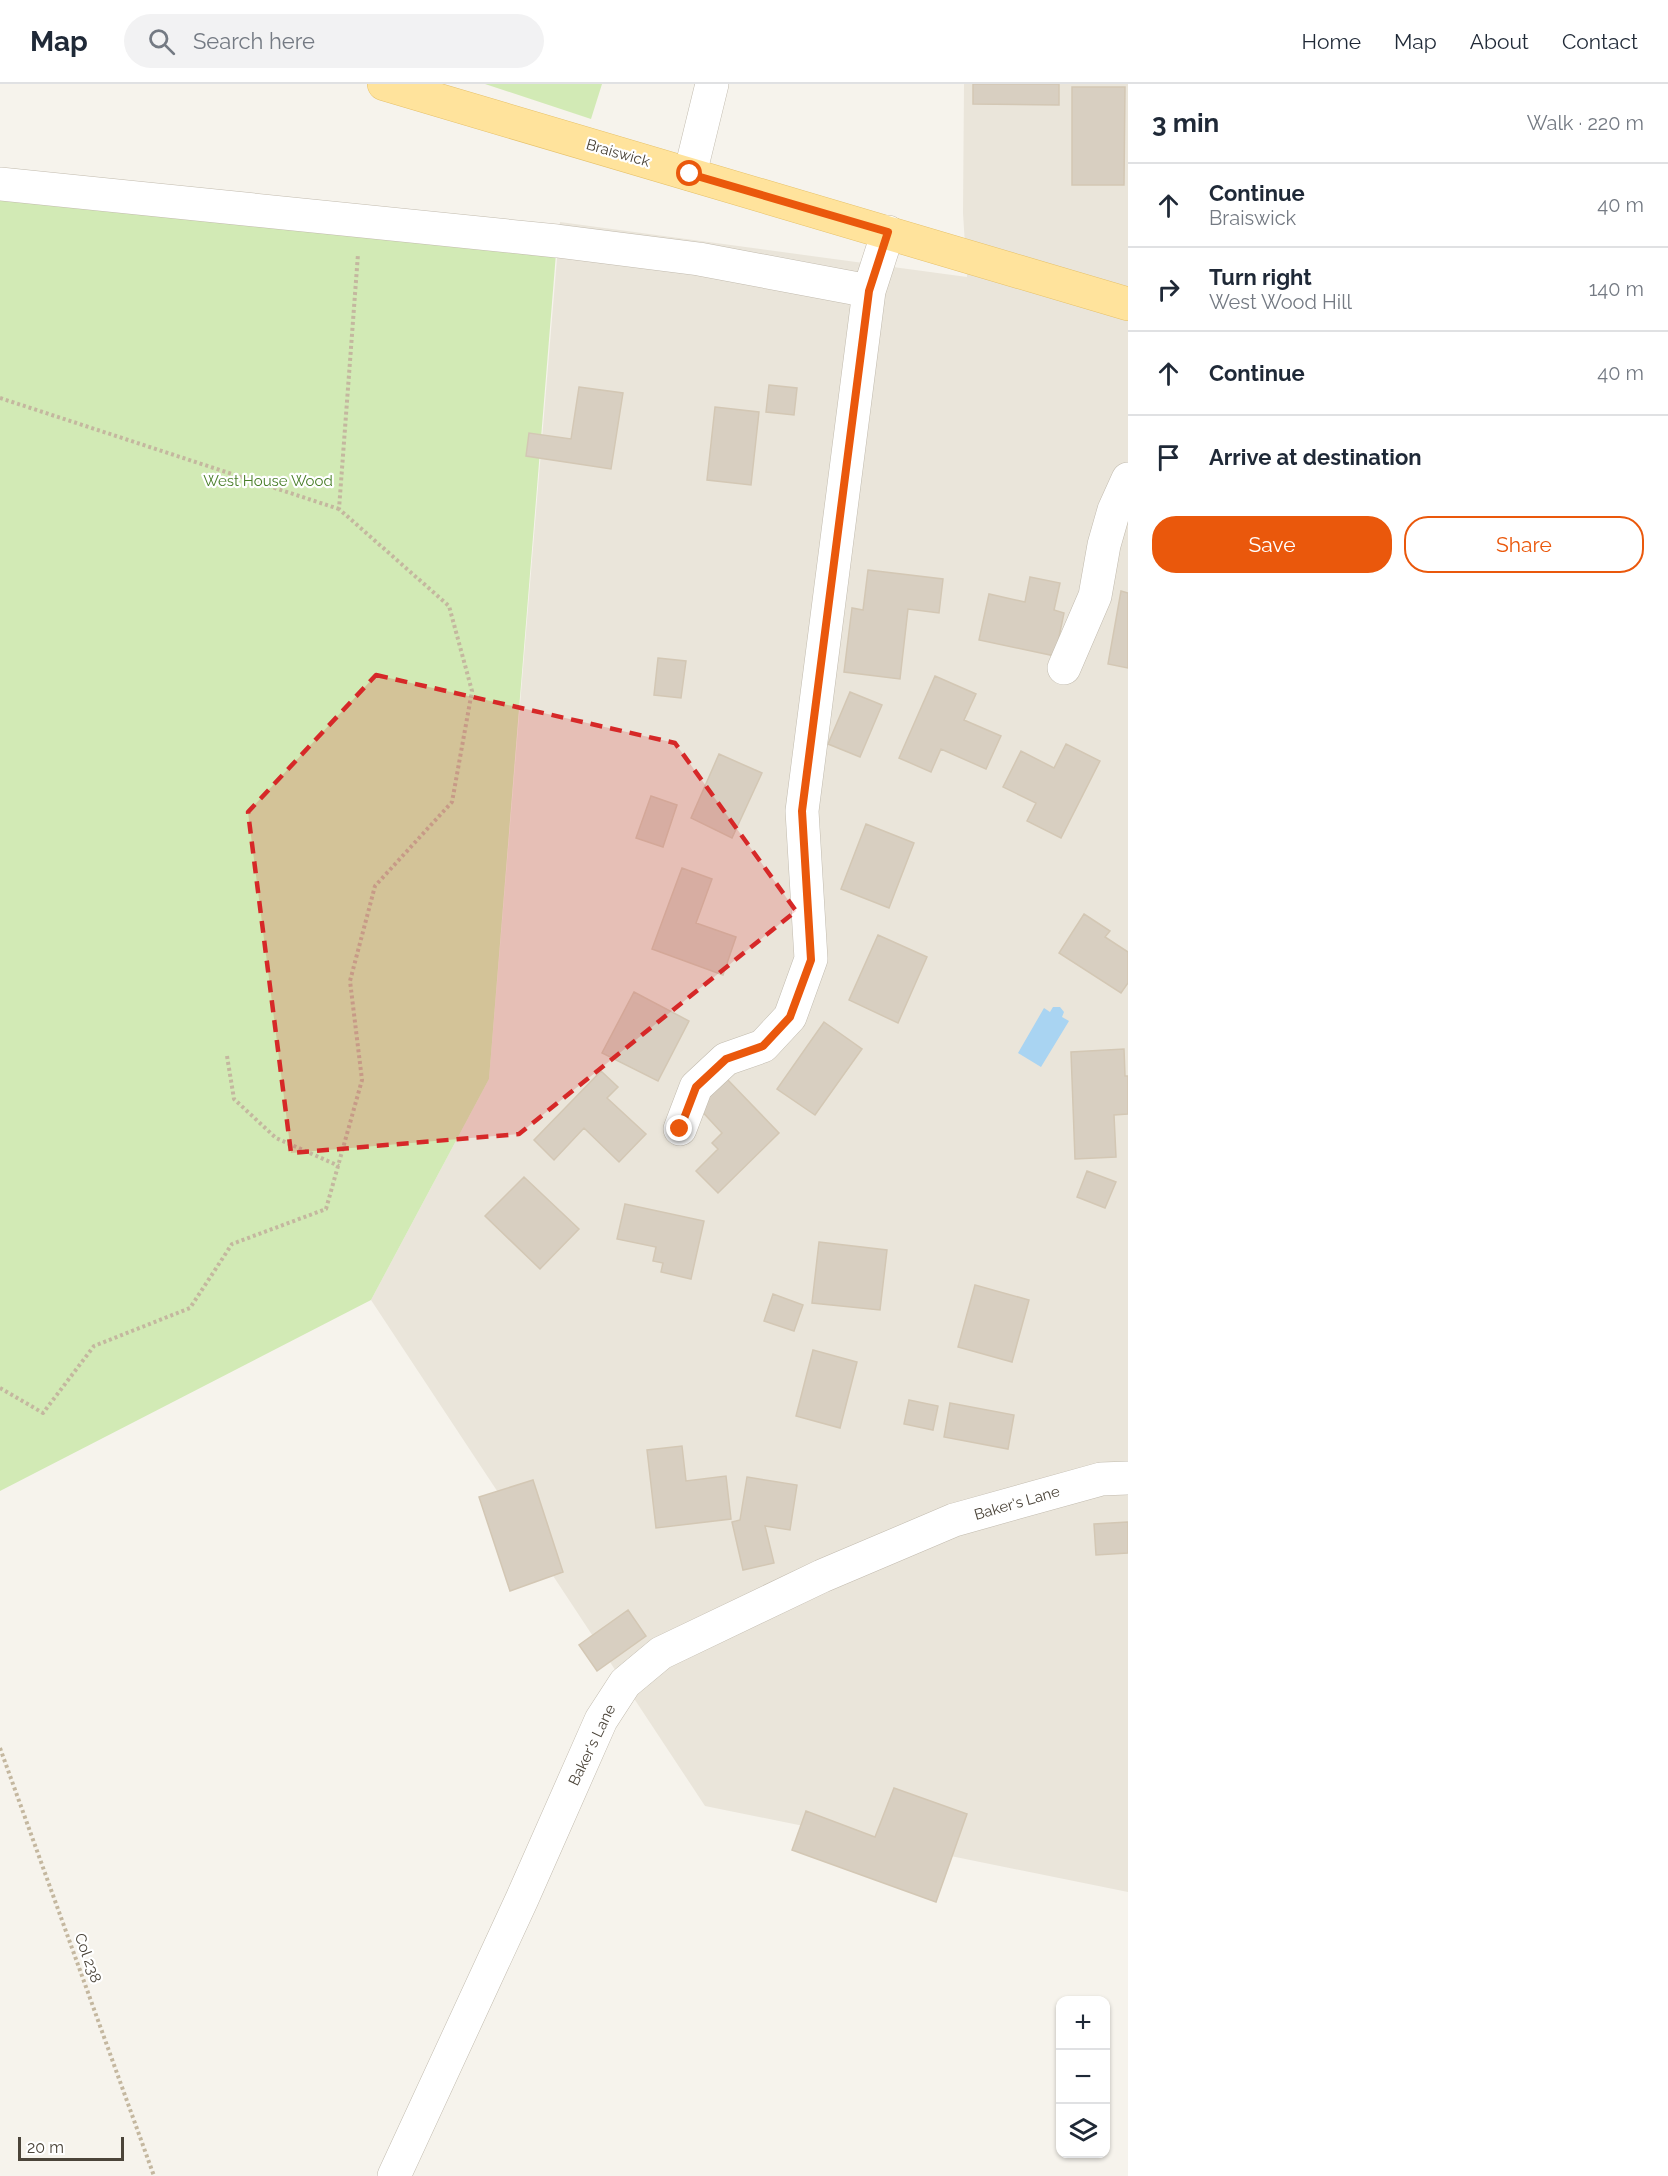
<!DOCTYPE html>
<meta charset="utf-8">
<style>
body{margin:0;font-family:Raleway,sans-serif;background:#f2f2f3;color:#1f2937}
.controls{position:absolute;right:18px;bottom:18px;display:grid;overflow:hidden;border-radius:12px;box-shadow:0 2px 4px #0004}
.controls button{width:54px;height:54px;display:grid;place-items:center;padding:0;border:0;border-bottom:2px solid #e0e1e3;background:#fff;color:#1f2937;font:30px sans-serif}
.scale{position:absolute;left:18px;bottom:15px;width:106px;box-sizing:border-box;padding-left:6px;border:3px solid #4b4439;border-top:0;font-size:16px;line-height:21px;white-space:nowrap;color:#4b4439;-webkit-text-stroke:4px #fff;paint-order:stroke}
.stop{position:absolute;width:18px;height:18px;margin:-14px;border:4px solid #ea580c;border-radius:50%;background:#fff}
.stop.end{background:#ea580c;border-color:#fff;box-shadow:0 2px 6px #0008}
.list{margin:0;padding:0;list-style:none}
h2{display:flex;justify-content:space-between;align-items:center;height:78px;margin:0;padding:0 24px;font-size:26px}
h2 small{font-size:20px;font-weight:400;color:#747a83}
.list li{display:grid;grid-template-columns:39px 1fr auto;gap:18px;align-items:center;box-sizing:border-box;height:84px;padding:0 24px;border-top:2px solid #e0e1e3}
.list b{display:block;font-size:22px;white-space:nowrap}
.list p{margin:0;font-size:20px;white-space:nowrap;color:#747a83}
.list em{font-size:20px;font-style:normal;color:#747a83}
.actions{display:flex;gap:12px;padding:18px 24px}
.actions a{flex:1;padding:14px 0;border:2px solid #ea580c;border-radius:24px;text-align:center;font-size:21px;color:#ea580c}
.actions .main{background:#ea580c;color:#fff}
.icon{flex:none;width:33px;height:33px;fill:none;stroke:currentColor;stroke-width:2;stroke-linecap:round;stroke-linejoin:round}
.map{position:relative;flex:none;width:1128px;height:2092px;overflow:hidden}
header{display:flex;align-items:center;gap:36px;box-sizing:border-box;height:84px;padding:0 30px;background:#fff;border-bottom:2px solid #e0e1e3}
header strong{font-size:28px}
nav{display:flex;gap:33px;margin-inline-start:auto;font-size:21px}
.search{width:420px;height:54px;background:#f2f2f3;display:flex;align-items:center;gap:15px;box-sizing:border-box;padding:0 21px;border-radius:33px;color:#747a83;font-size:22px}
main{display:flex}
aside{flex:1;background:#fff}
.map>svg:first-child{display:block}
.residential{fill:#eae5da}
.green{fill:#d2eab5}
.water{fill:#a9d4f2}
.building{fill:#d8cfc1;stroke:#d3c7b4;stroke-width:1.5}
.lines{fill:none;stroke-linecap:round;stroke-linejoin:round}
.minor-casing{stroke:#c2bbae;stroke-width:34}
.major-casing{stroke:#e6c16a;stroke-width:34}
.path{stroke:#c4b79f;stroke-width:4;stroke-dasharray:3 3;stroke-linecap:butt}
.minor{stroke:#fff;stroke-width:33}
.major{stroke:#ffe39c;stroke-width:33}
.route{stroke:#ea580c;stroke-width:8}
.marked{fill:#d62828;fill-opacity:0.2;stroke:#d62828;stroke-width:4.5;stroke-dasharray:12 8;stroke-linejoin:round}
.labels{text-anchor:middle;stroke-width:4.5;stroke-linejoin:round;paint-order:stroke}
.street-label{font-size:15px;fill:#4b4439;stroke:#fff}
.park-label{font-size:15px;fill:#4a7f2a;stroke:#fff}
</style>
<header>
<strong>Map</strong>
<div class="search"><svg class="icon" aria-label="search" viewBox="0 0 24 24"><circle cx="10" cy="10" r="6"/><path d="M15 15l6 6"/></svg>Search here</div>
<nav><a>Home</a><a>Map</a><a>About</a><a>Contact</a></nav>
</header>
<main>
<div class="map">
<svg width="1128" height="2092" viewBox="0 0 1128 2092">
<rect width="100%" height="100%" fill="#f6f3ec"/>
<path class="residential" d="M 964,0 L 1128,0 L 1128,1808 L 705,1722 L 371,1216 L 489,995 L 560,138 L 967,193 L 963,129 Z"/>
<path class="green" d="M 485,0 L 602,0 L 591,35 Z
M 0,100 L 557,157 L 489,995 L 371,1216 L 0,1407 Z"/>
<path class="water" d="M 1053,923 L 1060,923 L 1064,928 L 1062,933 L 1069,937 L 1041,983 L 1018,969 L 1044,924 L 1050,928 Z"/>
<path class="building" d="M 973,0 L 1059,0 L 1059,21 L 973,20 Z
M 1072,3 L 1125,3 L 1124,101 L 1072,101 Z
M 769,301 L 797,304 L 794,331 L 766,328 Z
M 579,303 L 623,309 L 611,385 L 526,372 L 529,349 L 571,355 Z
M 715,323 L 759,328 L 751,401 L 707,396 Z
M 868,486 L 943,495 L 939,529 L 908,525 L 900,595 L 844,588 L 852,524 L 863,526 Z
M 1030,493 L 1060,499 L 1054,526 L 1064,529 L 1055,572 L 979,556 L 989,510 L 1025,518 Z
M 1121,507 L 1128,509 L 1128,584 L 1108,580 Z
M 658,574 L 686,577 L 681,614 L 654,611 Z
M 935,592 L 976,610 L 964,636 L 1001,652 L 986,685 L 941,665 L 931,688 L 899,674 Z
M 850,608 L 882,621 L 860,673 L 828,660 Z
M 1066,660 L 1100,677 L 1061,754 L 1027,737 L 1036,719 L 1003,703 L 1021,667 L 1054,684 Z
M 719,670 L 762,689 L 732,754 L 691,734 Z
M 651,712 L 677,721 L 663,763 L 636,754 Z
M 866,740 L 914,759 L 889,824 L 841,805 Z
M 682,784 L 712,795 L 696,839 L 736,853 L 723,891 L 652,865 Z
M 1084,830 L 1110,847 L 1105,853 L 1128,868 L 1128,899 L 1121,909 L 1059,869 Z
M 878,851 L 927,873 L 898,939 L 849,916 Z
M 634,908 L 689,937 L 658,997 L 602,969 Z
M 824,938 L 862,965 L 815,1031 L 777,1005 Z
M 1124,965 L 1125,992 L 1128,992 L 1128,1030 L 1114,1031 L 1116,1073 L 1075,1075 L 1071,968 Z
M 601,987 L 618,1003 L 607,1014 L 646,1050 L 619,1078 L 584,1044 L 554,1076 L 534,1056 Z
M 726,994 L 779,1049 L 718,1109 L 696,1087 L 718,1065 L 712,1059 L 722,1049 L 697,1022 Z
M 1087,1087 L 1116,1098 L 1105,1124 L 1077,1113 Z
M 524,1093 L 579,1145 L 540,1185 L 485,1132 Z
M 625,1120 L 704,1137 L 691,1195 L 661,1188 L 663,1179 L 653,1177 L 656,1163 L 617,1155 Z
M 819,1158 L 887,1166 L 880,1226 L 812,1219 Z
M 975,1201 L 1029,1216 L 1012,1278 L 958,1263 Z
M 773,1210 L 803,1221 L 794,1247 L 764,1237 Z
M 813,1266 L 857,1278 L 840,1344 L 796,1332 Z
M 909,1316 L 938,1322 L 933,1346 L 904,1340 Z
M 950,1319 L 1014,1331 L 1008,1365 L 944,1353 Z
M 682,1362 L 686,1397 L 726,1392 L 731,1435 L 656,1444 L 647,1366 Z
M 747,1393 L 797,1401 L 790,1446 L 765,1442 L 774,1479 L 743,1486 L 732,1438 L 740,1436 Z
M 533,1396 L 563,1488 L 510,1507 L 479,1413 Z
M 1128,1438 L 1128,1469 L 1096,1471 L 1094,1440 Z
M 628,1526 L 646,1552 L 597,1587 L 579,1561 Z
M 894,1704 L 967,1730 L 936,1818 L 792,1766 L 806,1727 L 875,1753 Z"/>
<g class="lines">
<defs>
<path id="minor" d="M 690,90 L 712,0
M 0,100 L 557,157 L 699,175 L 869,207
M 1064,584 L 1095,512 L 1104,461 L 1114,426 L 1128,395
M 680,1045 L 696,1003 L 726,975 L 763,962 L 790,933 L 811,875 L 802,727 L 869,207 L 888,148
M 394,2092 L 522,1815 L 601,1636 L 625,1599 L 661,1569 L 822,1492 L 954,1436 L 1101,1395 L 1128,1394"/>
<path id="major" d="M 384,0 L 1128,220"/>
</defs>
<use href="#minor" class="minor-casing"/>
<use href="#major" class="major-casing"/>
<path class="path" d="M 0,314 L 339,425
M 227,972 L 234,1015 L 276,1054 L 339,1082
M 0,1304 L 43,1329 L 94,1262 L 190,1224 L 232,1160 L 326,1125 L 362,996 L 350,897 L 375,802 L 452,718 L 472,607 L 449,522 L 339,425 L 358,170
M 0,1664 L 154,2092"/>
<use href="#minor" class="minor"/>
<use href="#major" class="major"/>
</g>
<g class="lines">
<path class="route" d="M 680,1045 L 696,1003 L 726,975 L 763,962 L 790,933 L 811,876 L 802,727 L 869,207 L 888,148 L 690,90"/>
</g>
<path class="marked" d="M 376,591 L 675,659 L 796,827 L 519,1050 L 291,1069 L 248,728 Z"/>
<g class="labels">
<g class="street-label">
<text transform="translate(618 69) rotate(16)" y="5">Braiswick</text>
<text transform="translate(1017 1419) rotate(-16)" y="5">Baker's Lane</text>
<text transform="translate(592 1661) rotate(-64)" y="5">Baker's Lane</text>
<text transform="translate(88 1874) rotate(70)" y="5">Col 238</text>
</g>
<g class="park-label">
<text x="268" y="402">West House Wood</text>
</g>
</g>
</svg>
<div class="controls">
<button>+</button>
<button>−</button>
<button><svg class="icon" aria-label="layers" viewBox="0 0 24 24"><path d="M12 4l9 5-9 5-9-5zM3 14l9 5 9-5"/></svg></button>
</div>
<div class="scale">20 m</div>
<div class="stop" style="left:690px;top:90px"></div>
<div class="stop end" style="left:680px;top:1045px"></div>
</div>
<aside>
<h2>3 min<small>Walk · 220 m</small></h2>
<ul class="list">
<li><svg class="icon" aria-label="ahead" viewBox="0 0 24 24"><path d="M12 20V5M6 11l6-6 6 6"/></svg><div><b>Continue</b><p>Braiswick</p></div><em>40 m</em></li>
<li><svg class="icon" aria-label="right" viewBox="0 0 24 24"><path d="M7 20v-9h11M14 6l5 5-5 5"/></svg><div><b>Turn right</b><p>West Wood Hill</p></div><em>140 m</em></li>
<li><svg class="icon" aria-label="ahead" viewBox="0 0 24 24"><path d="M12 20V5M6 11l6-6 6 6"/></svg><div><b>Continue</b></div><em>40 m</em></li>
<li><svg class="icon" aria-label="arrive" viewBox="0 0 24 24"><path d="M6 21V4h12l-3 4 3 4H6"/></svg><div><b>Arrive at destination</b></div></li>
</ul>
<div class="actions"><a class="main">Save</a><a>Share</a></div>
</aside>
</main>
